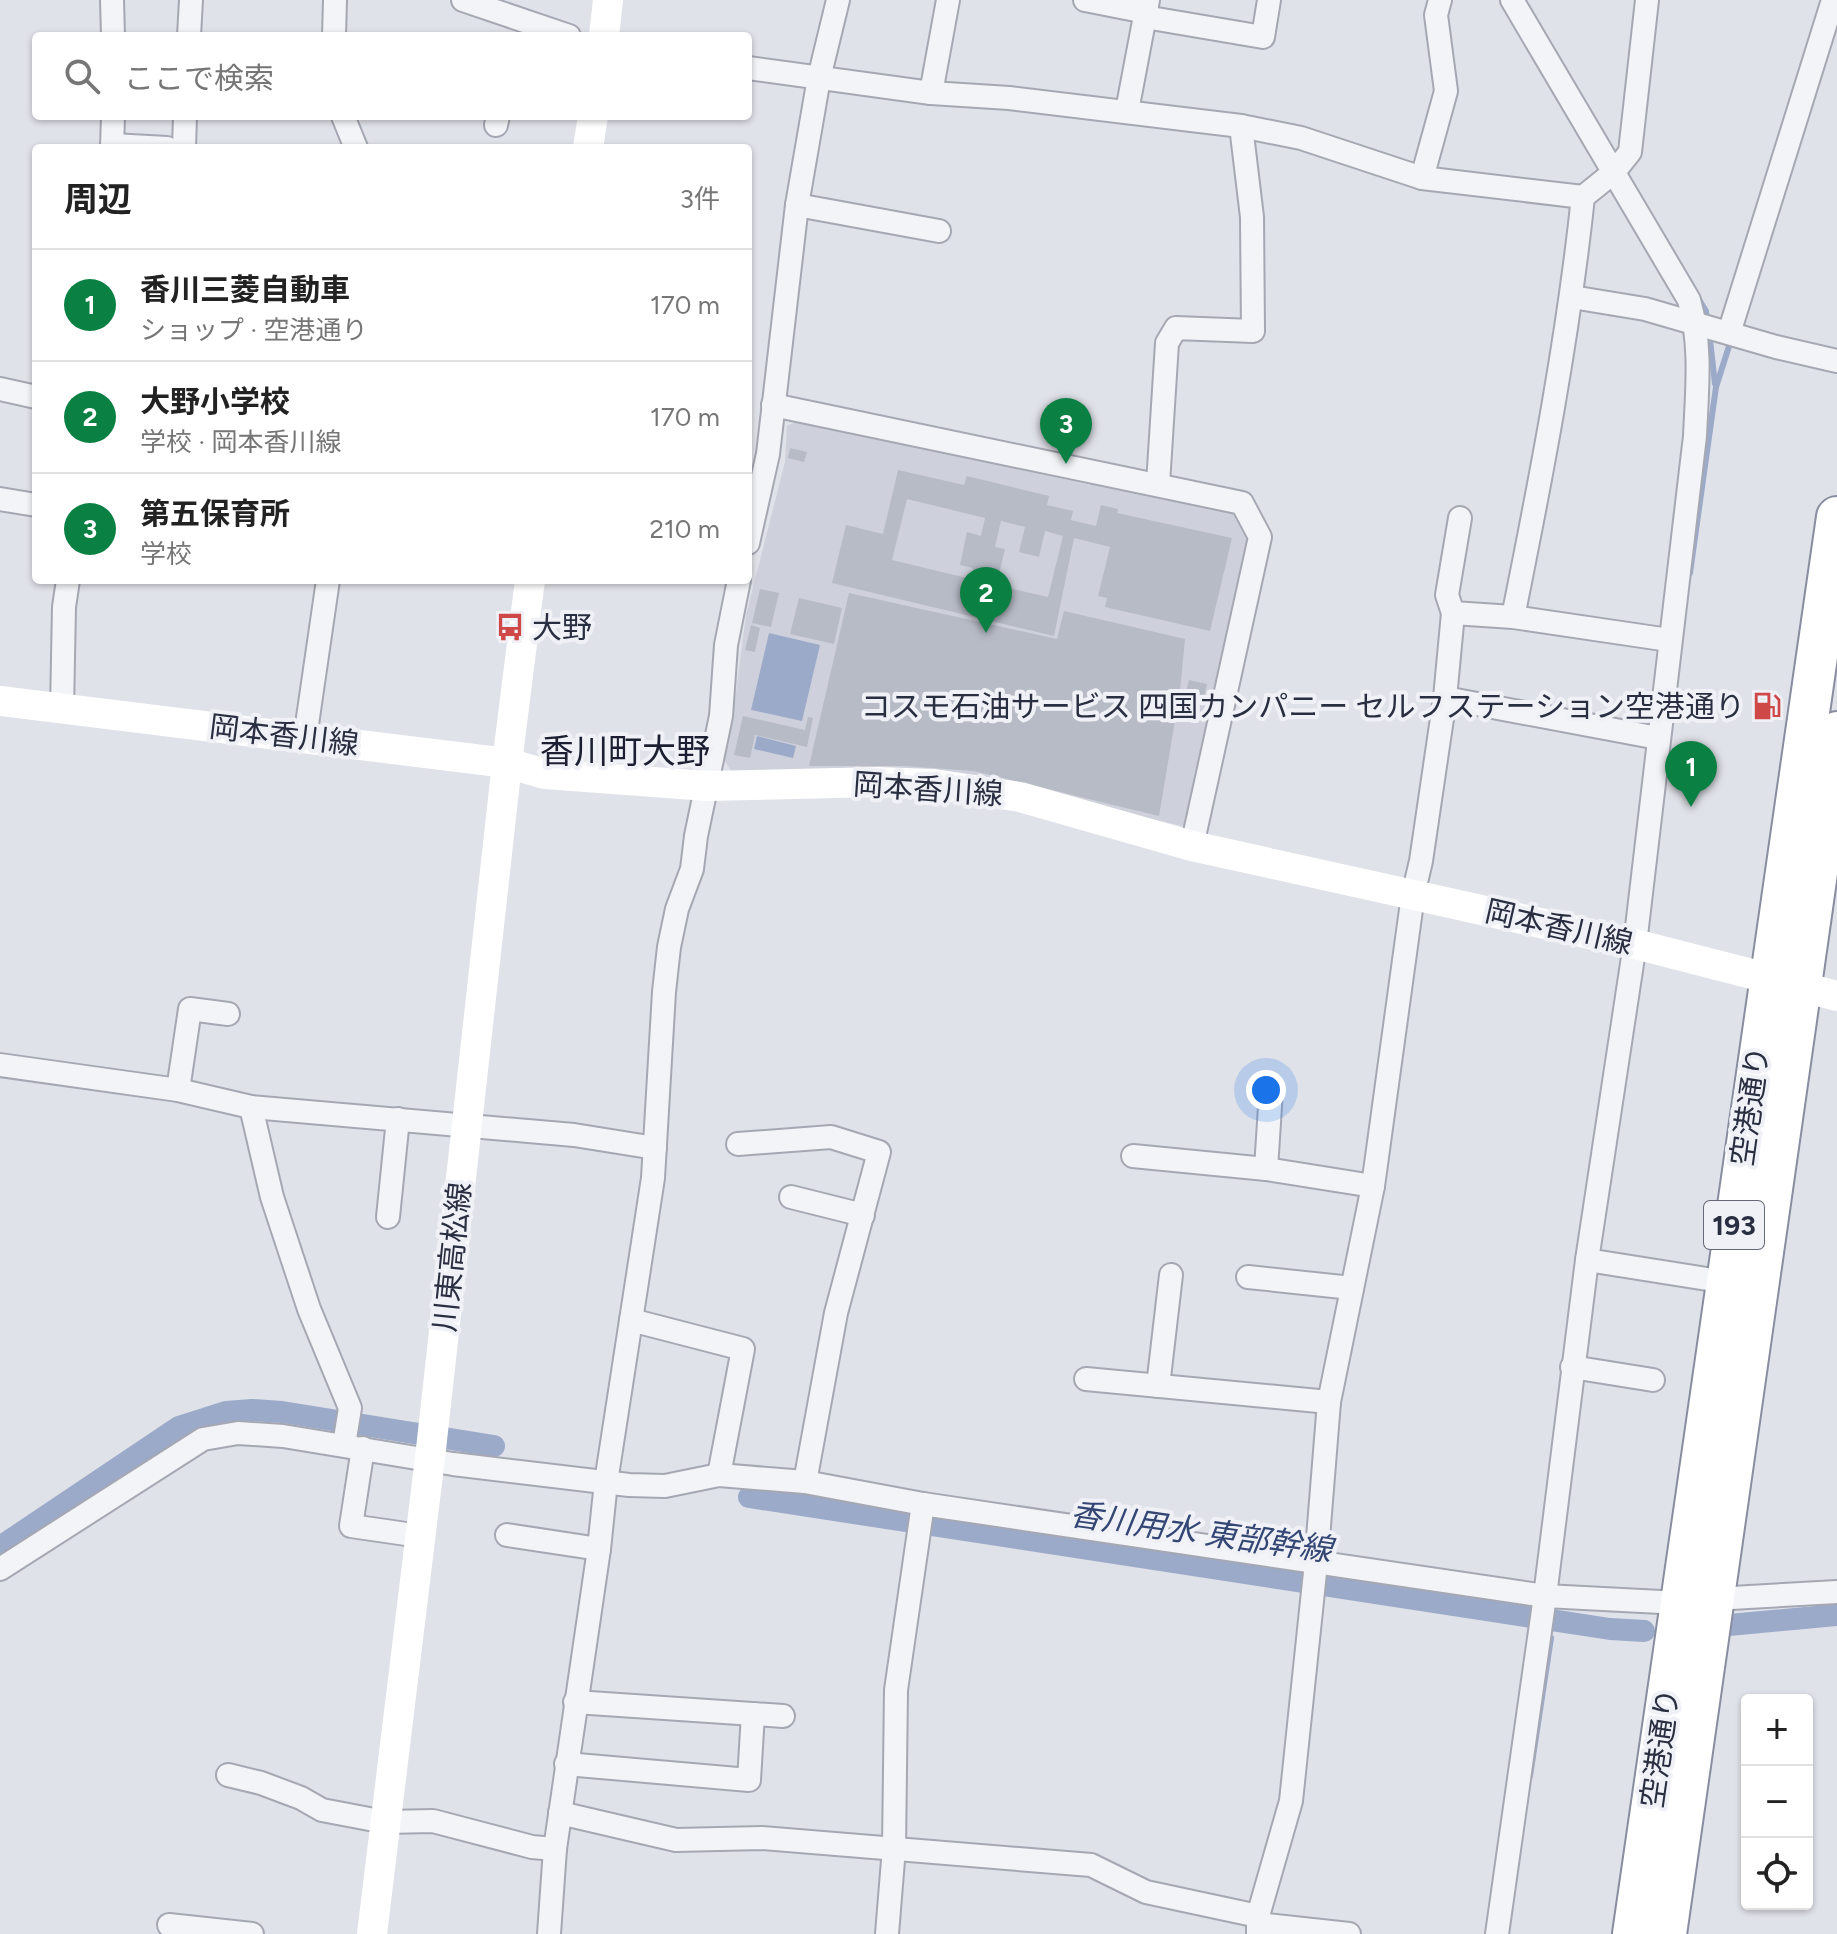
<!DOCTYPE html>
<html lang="ja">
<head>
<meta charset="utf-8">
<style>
  :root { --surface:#fff; --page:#f6f6f6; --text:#222; --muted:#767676; --line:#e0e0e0; --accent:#0b8043 }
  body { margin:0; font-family:Figtree,"Noto Sans JP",sans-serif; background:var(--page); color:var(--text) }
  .controls { position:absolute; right:24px; bottom:24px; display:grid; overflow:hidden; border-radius:8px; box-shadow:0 2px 6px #0004 }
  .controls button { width:72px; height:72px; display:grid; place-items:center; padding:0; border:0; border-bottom:2px solid var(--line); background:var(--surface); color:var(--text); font:40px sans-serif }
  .you { position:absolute; left:1266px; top:1090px; width:28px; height:28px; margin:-20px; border:6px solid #fff; border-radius:50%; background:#1a73e8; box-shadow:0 0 0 12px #1a73e833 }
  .badge { display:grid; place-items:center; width:52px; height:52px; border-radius:50%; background:var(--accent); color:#fff; font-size:26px; font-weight:700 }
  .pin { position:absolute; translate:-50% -66px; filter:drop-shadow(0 2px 4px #0008) }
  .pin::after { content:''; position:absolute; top:42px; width:28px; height:24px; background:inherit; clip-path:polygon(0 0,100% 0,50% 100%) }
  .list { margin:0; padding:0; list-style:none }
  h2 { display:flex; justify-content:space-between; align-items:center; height:104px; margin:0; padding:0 32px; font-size:34px }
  h2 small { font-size:26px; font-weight:400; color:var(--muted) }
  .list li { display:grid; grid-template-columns:52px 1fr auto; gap:24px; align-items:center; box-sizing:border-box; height:112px; padding:0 32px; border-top:2px solid var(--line) }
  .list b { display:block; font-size:30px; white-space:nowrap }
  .list p { margin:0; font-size:26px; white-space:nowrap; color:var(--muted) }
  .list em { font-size:26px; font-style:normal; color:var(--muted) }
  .icon { flex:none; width:44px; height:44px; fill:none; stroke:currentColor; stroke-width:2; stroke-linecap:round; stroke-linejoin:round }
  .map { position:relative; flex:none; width:1837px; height:1934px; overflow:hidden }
  .search { position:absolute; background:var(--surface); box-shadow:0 2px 6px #0004; left:32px; top:32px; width:720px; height:88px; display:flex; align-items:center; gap:20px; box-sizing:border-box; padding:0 28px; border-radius:8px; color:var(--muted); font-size:30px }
  .panel { position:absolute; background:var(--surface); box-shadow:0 2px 6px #0004; left:32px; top:144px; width:720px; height:440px; border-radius:8px }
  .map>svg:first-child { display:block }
</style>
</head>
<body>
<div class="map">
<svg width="1837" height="1934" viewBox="0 0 1837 1934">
  <rect width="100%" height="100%" fill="#e0e2e9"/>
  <polygon fill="#ced1db" points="799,420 1090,485 1093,477 1237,508 1253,540 1223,652 1189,822 1182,826 973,777 732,772 724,760 734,707 746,615 785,462 787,426"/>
  <g fill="#9caac9">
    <polygon points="769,633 820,645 802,721 751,710"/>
    <polygon points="757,736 796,746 793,758 754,749"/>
  </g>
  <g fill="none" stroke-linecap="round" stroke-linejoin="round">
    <g stroke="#9caac9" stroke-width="6">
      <polyline points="1698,298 1706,311 1707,320"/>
      <polyline points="1709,331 1715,384"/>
      <polyline points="1690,573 1716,387 1731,340"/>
      <polyline points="1530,1776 1551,1638"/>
    </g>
    <g stroke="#9caac9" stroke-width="22">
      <polyline points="749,1497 1610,1629 1644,1631"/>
      <polyline points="0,1547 179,1427 226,1412 252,1410 282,1412 494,1446"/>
      <polyline points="1729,1625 1837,1615"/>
    </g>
  </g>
  <g fill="#b7bbc6" fill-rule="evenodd">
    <polygon points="790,448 807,452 804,462 788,458"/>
    <path d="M 898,470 L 964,485 L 967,476 L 1049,496 L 1047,505 L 1073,511 L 1071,520 L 1096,526 L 1101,505 L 1118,509 L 1117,513 L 1232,538 L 1210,631 L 1105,607 L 1107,598 L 1098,596 L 1110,547 L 1074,538 L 1054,636 L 832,583 L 846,525 L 883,534 ZM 907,499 L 985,518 L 981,536 L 967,532 L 960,565 L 973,568 L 971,579 L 892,560 ZM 1001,521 L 1025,527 L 1019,552 L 1039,557 L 1045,531 L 1063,536 L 1048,597 L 986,583 L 988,575 L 998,578 L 1005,549 L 995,547 Z"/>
    <polygon points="760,589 779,593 771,627 752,623"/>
    <polygon points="849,593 1057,639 1064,611 1185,639 1180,691 1159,816 974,771 904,766 809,766"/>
    <polygon points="799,598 842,608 834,644 790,634"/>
    <polygon points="751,625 760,628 755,652 745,650"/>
    <polygon points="1189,680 1207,684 1203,700 1185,696"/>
    <polygon points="743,716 805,730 808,717 813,718 807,747 755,735 750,758 734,755"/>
  </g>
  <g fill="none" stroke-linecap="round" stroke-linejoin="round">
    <defs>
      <g id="street">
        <polyline points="112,0 113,36"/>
        <polyline points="463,0 569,36"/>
        <polyline points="1085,0 1146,12"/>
        <polyline points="1145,17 1263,37 1269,0"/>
        <polyline points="189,36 191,0"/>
        <polyline points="334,36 335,0"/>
        <polyline points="748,68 931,93 1009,98 1241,126 1301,138 1422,178 1583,197"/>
        <polyline points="931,93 948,0"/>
        <polyline points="1127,111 1148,0"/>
        <polyline points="343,116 356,148"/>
        <polyline points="496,125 498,116"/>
        <polyline points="112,145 167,148"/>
        <polyline points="112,148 113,116"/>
        <polyline points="184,148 185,116"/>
        <polyline points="1422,178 1446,91 1436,15 1440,0"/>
        <polyline points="797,205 939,231"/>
        <polyline points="1572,297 1645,309 1776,347 1837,361"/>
        <polyline points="1729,333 1833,0"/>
        <polyline points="0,389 36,397"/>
        <polyline points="773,405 1242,503 1260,537 1192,846"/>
        <polyline points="1158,484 1167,343 1176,328 1253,331 1252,217 1241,126"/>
        <polyline points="0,499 36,505"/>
        <polyline points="1460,518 1447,595 1453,613 1513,617 1669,640"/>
        <polyline points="748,543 768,454 797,205 819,78 838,0"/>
        <path d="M 1513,617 C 1541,478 1568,339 1583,197 L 1614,172 L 1630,152 L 1647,0"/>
        <polyline points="1445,698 1658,738"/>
        <polyline points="62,709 64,607 68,580"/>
        <polyline points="305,738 328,580"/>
        <polyline points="0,1065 178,1090 251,1107 574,1135 655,1148"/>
        <polyline points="178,1090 190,1009 228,1014"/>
        <polyline points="251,1107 272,1197 309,1309 350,1408 344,1445"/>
        <polyline points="738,1144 831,1137 879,1152 836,1313 805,1482"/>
        <polyline points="1133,1156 1266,1169 1373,1186"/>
        <polyline points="1266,1169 1271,1091"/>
        <polyline points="791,1197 863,1215"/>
        <polyline points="388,1217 398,1119"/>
        <polyline points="1587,1260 1726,1282"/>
        <polyline points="1248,1277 1352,1288"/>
        <polyline points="631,1320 743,1349 719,1475"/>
        <polyline points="1572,1367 1653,1380"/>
        <polyline points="1086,1379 1329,1402"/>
        <polyline points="1158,1386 1171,1275"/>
        <polyline points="363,1448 351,1526 420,1536"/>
        <polyline points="507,1535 599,1549"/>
        <polyline points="0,1569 203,1439 238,1433 283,1436 453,1464 629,1485 665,1486 719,1475 805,1482 923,1504 1545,1596 1661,1602 1837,1592"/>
        <polyline points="575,1702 783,1716"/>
        <polyline points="566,1764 749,1780 753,1714"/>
        <polyline points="228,1775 261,1783 301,1798 322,1810 385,1822 433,1821 532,1847 555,1849"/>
        <polyline points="560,1813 676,1840 762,1838 1091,1865 1146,1892 1258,1916"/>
        <polyline points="1258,1924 1349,1934"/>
        <polyline points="169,1925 252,1934"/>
        <polyline points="549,1934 555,1849 599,1549 606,1482 653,1178 664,992 669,947 677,909 692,869 696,836 721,716 726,645 739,580"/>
        <polyline points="887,1934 894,1848 896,1690 923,1504"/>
        <polyline points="1258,1934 1258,1916 1291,1801 1316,1563 1329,1402 1373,1186 1413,895 1421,861 1445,698 1453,613"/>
        <path d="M 1497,1934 L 1545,1596 L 1587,1260 L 1635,944 L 1695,436 C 1697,390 1702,345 1689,300 L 1512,0"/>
      </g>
      <g id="highway">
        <path d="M 1633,1934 C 1703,1462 1765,989 1837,517"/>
        <polyline points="1666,1934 1837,732"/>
      </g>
    </defs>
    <use href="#street" stroke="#a5a8b3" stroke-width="26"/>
    <use href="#highway" stroke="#888d9f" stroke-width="44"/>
    <use href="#street" stroke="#f3f4f7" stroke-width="22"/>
    <g stroke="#fff" stroke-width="30">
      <polyline points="604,36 608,0"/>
      <polyline points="588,148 593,116"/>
      <polyline points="0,701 507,763 545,774 708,786 878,782 934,784 1020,797 1192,846 1635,944 1837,996"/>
      <polyline points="372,1934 430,1458 507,763 530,580"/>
    </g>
    <use href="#highway" stroke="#fff" stroke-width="40"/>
  </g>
  <defs>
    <symbol id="bus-bare" viewBox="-9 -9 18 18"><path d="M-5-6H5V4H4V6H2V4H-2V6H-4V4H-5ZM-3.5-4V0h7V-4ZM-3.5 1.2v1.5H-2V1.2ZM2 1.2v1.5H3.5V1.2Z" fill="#cd4847" stroke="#f0f1f6" stroke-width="2.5" paint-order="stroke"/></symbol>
    <symbol id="fuel-bare" viewBox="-9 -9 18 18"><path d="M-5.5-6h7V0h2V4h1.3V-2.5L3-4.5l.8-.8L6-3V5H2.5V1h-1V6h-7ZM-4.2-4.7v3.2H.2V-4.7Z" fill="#cd4847" stroke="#f0f1f6" stroke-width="2.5" paint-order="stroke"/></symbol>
  </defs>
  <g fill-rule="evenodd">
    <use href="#bus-bare" x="490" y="607" width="40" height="40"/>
    <use href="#fuel-bare" x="1747" y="686" width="40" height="40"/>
  </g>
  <g text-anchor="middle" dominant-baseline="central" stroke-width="8" stroke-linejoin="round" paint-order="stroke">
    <rect fill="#f0f1f6" stroke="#656877" stroke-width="2" x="1704" y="1201" width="60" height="48" rx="6"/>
    <g font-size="28" font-weight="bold" fill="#292e40">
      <text x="1734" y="1225">193</text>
    </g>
    <g font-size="30" fill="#292e40" stroke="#f0f1f6" text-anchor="start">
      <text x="532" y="627">大野</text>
      <text x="1745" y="706" text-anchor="end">コスモ石油サービス 四国カンパニー セルフステーション空港通り</text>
    </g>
    <g font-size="30" fill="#292e40" stroke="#f0f1f6">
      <text transform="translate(284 735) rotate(7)">岡本香川線</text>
      <text transform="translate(928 789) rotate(4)">岡本香川線</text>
      <text transform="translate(1559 927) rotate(13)">岡本香川線</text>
      <text transform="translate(1750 1106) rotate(-82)">空港通り</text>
      <text transform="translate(452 1257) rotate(-84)">川東高松線</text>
      <text transform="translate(1660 1748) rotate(-82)">空港通り</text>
    </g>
    <g font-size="32" font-style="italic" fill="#334674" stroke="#f0f1f6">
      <text transform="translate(1201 1532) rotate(8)">香川用水 東部幹線</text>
    </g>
    <g font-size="34" fill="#1b1f31" stroke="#f0f1f6">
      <text x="625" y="751">香川町大野</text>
    </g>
  </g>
</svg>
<div class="controls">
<button>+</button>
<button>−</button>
<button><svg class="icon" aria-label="locate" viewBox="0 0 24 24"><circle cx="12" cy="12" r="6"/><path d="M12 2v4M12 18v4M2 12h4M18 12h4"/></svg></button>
</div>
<div class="you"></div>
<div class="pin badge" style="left:1691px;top:807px">1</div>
<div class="pin badge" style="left:986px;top:633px">2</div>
<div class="pin badge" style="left:1066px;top:464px">3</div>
<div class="search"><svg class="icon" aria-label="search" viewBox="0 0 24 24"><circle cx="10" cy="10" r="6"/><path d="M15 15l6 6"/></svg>ここで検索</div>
<section class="panel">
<h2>周辺<small>3件</small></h2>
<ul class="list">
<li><span class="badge">1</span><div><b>香川三菱自動車</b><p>ショップ · 空港通り</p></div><em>170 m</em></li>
<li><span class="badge">2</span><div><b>大野小学校</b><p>学校 · 岡本香川線</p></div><em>170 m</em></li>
<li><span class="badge">3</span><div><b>第五保育所</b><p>学校</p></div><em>210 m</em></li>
</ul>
</section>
</div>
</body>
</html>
